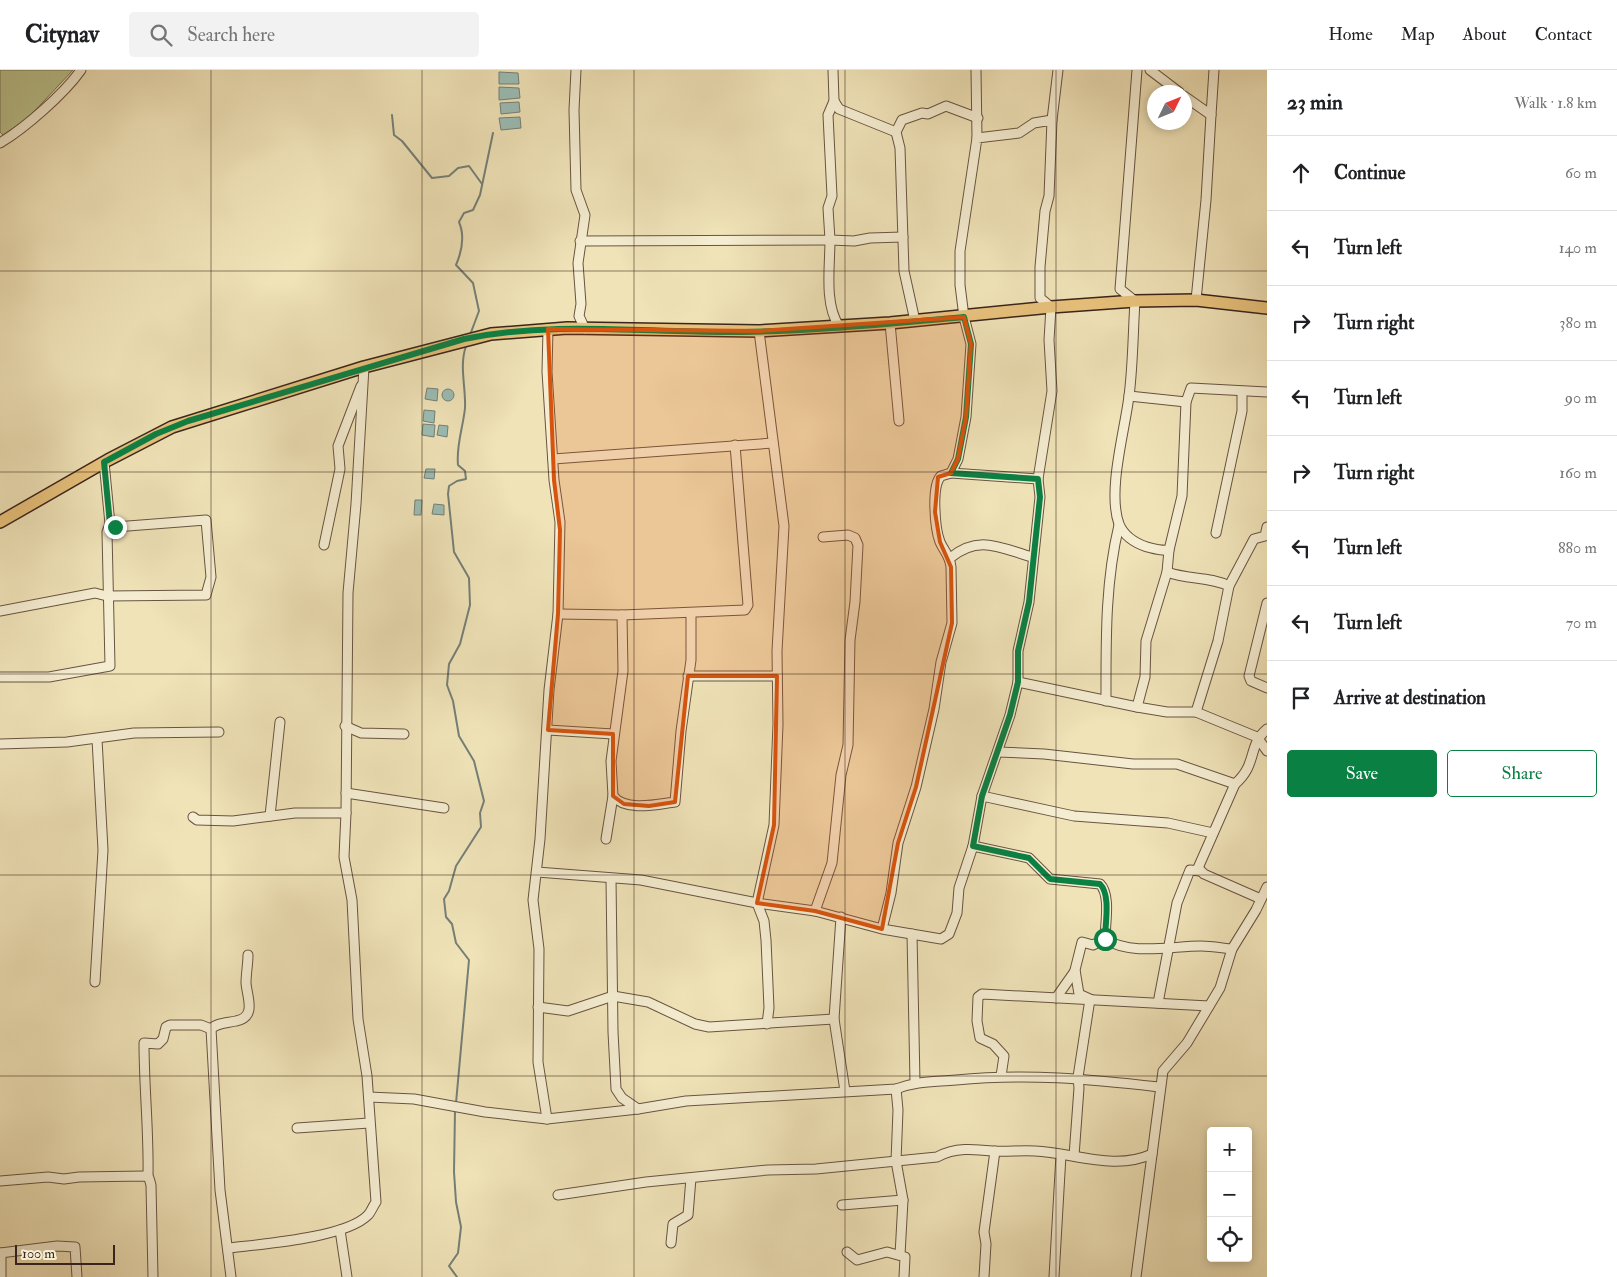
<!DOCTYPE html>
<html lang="en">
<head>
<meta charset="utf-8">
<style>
  :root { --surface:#fff; --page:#f2f2f2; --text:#202124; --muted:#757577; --line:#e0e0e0; --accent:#0b8043 }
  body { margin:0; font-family:"IM FELL Double Pica",serif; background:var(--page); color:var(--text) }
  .controls { position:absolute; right:15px; bottom:15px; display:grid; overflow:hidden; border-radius:5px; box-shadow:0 2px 8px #0003 }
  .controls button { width:45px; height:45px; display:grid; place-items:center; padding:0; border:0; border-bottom:1px solid var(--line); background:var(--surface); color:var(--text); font:25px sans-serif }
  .compass { position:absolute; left:1147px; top:15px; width:45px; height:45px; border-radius:50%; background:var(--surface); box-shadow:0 2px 8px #0003; rotate:47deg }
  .scale { position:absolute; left:15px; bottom:12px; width:100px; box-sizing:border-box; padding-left:5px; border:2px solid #3a241b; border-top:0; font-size:14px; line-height:18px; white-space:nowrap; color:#3a241b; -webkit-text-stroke:4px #f5edd1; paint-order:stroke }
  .stop { position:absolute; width:15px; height:15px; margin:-11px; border:4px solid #0b8043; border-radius:50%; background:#fff }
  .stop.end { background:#0b8043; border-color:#fff; box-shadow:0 1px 5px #0008 }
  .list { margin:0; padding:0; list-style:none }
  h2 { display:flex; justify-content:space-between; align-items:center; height:65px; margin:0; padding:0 20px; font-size:21px }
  h2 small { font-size:16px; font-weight:400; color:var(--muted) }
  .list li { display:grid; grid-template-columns:32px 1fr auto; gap:15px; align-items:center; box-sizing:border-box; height:75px; padding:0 20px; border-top:1px solid var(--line) }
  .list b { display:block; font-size:19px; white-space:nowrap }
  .list em { font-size:16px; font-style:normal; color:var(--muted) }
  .actions { display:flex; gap:10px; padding:15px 20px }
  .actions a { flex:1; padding:11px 0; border:1px solid var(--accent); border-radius:5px; text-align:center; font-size:18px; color:var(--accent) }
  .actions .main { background:var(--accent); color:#fff }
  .icon { flex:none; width:28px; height:28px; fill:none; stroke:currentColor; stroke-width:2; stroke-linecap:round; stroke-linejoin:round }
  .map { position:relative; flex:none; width:1267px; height:1207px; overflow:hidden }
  header { display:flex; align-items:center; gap:30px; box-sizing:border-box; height:70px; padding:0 25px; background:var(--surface); border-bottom:1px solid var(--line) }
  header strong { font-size:24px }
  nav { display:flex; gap:28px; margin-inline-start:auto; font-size:18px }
  .search { width:350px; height:45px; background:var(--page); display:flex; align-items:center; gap:12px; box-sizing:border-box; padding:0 18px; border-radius:5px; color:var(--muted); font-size:19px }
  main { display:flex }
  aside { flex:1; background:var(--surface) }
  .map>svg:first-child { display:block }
</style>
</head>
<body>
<header>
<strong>Citynav</strong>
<div class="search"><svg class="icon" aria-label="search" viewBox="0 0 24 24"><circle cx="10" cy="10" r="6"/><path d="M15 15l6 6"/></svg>Search here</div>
<nav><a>Home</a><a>Map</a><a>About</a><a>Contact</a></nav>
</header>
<main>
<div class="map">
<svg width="1267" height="1207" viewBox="0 0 1267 1207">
  <rect width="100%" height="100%" fill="#f0e3b8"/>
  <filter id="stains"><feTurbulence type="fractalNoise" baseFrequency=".004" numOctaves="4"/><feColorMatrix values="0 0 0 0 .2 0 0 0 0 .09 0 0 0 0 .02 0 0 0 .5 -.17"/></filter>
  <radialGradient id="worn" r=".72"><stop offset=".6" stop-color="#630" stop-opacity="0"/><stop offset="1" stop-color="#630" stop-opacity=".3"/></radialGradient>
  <polygon fill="#bbc38d" stroke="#7a7454" points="0,0 73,0 28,48 3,65 0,62"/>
  <g fill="#9bbdb5" stroke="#748077">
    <polygon points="499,2 518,3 519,14 499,14"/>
    <polygon points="499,17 519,18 520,28 499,30"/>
    <polygon points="519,32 520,42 501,44 500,33"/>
    <polygon points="520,47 521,58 501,60 499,48"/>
    <polygon points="427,318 438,319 437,331 425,329"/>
    <circle cx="448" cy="325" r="6"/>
    <polygon points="424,340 435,341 434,353 423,351"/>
    <polygon points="423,354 435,355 434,367 422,365"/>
    <polygon points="439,355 448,356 447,367 437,365"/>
    <polygon points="426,399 435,399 434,409 424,408"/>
    <polygon points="415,430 422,430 421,445 414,445"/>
    <polygon points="434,434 444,435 444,445 432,444"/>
  </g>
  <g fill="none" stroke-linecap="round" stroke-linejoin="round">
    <g stroke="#748077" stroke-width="2">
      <polyline points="392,45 394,65 402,71 432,108 449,106 458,98 469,96 482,114"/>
      <path d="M 470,265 L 479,241 L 473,213 L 456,195 C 462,181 465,166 459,152 L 464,143 L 473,140 L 480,125 L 493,63"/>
      <path d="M 456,1033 L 469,890 L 456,873 L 452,854 L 446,847 L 444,829 L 449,821 L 456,796 L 481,757 L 480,743 L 484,731 L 474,691 L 459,666 L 453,631 L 447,615 L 449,594 L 460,574 L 470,535 L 469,508 L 454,482 L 448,424 L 449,416 L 457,411 L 466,409 L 465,401 L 458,395 C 456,375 463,358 465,338 C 466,317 459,296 466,276"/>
      <polyline points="455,1040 454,1102 456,1132 461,1157 458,1183 449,1196 457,1207"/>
    </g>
    <defs>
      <g id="minor">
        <polyline points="576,0 574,40 576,120 585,145 578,193 581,234 579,246 585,259"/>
        <polyline points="976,0 977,68"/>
        <path d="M 1137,0 L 1120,219 L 1135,231 C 1133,262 1133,295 1129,326 C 1125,360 1107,421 1119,454 C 1124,466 1135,473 1147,477 C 1155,479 1161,481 1169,480"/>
        <polyline points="1150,0 1179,22"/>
        <polyline points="1184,26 1211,45 1206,130 1196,230"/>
        <polyline points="834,31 839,39 896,62"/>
        <polyline points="1211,45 1214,0"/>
        <polyline points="1052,50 1058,0"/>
        <path d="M 0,73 C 25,58 64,24 81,0"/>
        <polyline points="580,171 830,170 828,138 832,126 828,45 834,31 833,0"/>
        <polyline points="915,251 904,201 900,78 896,62 902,50 922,43 928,44 946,36 978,48"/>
        <polyline points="890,253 899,351"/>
        <path d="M 839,256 C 824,234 830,196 830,170 L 854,171 L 870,168 L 903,167"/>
        <polyline points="759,261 784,456 777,581 778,654 774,755 757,833 764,851 766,870 769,938 767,954"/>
        <polyline points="1129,326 1186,332 1191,318 1267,322"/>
        <polyline points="553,389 773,373"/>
        <polyline points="951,403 1038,409"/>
        <polyline points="1216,463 1242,341 1242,322"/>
        <polyline points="324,475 340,399 338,376 361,316"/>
        <path d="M 950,488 C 979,464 1000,478 1032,487"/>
        <path d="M 1167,502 C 1188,510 1209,506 1229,516"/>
        <polyline points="1267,533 1249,606 1251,611 1267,618"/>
        <polyline points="0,541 95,523 107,526 206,525 211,507 206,450 115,457 110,454 104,392"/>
        <polyline points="558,544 622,545 745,540 748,535 735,375"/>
        <path d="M 622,545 L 623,601 L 611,691 L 613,726 C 626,742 658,734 675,732 L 681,661 L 691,590 L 691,543"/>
        <polyline points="688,606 777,606"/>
        <polyline points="0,607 49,607 110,596 107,462 110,454"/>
        <polyline points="1018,612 1137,637 1167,642 1196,642 1257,667 1267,681"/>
        <path d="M 1106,631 C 1106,571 1105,513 1119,455"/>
        <polyline points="1137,637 1145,607 1146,571 1167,502 1169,480 1182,426 1186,332"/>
        <polyline points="1196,642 1218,571 1229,516 1254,469 1265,466 1267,457"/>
        <polyline points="345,656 361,663 404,664"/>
        <polyline points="548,660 613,664"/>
        <polyline points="0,674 67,672 134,663 219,662"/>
        <polyline points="998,682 1044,684 1133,694 1177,694 1235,714"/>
        <polyline points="346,723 444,738"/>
        <polyline points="982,726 1074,746 1168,753 1213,763"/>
        <polyline points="270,746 280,652"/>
        <polyline points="193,747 197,750 233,751 295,743 346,743 348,523 356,434 364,297"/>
        <polyline points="606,769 613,726"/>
        <path d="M 973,776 L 1029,788 L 1050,809 L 1100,814 C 1111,825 1105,854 1105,869 C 1131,886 1172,876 1201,876 C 1211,876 1222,878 1232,879"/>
        <path d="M 537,802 L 641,810 L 757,833 L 815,841 L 882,859 L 941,869 L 949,864 L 957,843 L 959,818 L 973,776 L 982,726 L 1010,645 L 1018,612 L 1018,581 L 1029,532 L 1040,427 L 1038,409 L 1052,321 L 1049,270 L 1051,237 L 1040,228 L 1040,197 L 1045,141 L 1049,126 L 1052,50 L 1034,53 L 1019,63 L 977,68 L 960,181 L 960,215 L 964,247 L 971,274 L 966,347 L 958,389 L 951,403 L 941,406 C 931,416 935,459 940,472 C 944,481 950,486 951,497 L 952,553 L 941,592 L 934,639 L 916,717 L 898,773 L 891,823 L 882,859"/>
        <polyline points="611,809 613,962 616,1019 622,1028 638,1039"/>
        <path d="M 1261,829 L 1204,804 L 1198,798 L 1235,714 C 1258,694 1247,676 1267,659"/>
        <polyline points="815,841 832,793 841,705 848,675 850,570 855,532 858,475 855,468 848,465 823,467"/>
        <polyline points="841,847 834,949 845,1021"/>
        <polyline points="912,864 915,1012"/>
        <polyline points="95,912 103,780 97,669"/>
        <polyline points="1056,928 1075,901"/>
        <polyline points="1158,933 1177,833 1190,800 1200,801"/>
        <polyline points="538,937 568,941 613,926 648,932 695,954 709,957 834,949"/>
        <polyline points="211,959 220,1120 231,1207"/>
        <path d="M 211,959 C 216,953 227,953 236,951 C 257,947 247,927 246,913 C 246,904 248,894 248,885"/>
        <polyline points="1001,1006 1004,986 993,974 980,968 977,951 978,927 982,924 1209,936"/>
        <polyline points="896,1019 898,1040 896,1091 903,1130 900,1185"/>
        <path d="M 369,1027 L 414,1029 L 485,1042 L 547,1049 L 638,1039 L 686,1031 L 896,1019 C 916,1011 934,1012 956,1010 C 1027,1003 1089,1009 1159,1017"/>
        <polyline points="547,1049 538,992 539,879 533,830 540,769 549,620 558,544 560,452 554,410 547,302 548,259"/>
        <polyline points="297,1058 369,1053"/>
        <polyline points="1074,1086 1079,1018 1078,1007 1090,929 1079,924 1075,900 1082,872 1093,875 1105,869"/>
        <path d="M 148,1107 C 149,1062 144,1018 144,973 L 158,974 L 163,969 L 166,957 L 170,955 L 201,955 L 211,959"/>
        <polyline points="0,1111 48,1107 64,1109 79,1107 145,1106 149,1108 151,1115 153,1207"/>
        <path d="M 558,1125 L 646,1112 L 768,1100 L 816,1099 L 937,1087 C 955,1077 974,1079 993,1081 C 1007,1082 1021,1080 1035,1081 C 1074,1083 1115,1101 1152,1084"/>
        <polyline points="842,1135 903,1130"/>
        <polyline points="340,1160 347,1207"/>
        <polyline points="671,1173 673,1154 688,1145 691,1108"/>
        <path d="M 229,1178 C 261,1174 346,1168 368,1145 C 371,1142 373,1136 376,1132 L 367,1006 L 358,949 L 352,830 L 344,787 L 346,743"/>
        <polyline points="847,1182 857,1190 887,1182 905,1187 904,1207"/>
        <polyline points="0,1183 57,1176 75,1177 77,1207"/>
        <polyline points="1,1183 1,1207"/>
        <polyline points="984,1207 986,1174 984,1162 995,1081"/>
        <polyline points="1054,1207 1061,1085"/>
        <polyline points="1136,1207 1163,1001 1187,973 1220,918 1232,879 1256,840 1267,817"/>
      </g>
      <polyline id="major" points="0,452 108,390 172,357 364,297 491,264 567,258 759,261 890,253 1051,237 1135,231 1196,230 1267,238"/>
    </defs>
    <use href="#minor" stroke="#685442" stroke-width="11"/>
    <use href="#major" stroke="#3a241b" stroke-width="14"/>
    <use href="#minor" stroke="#f5edd1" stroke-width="9"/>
    <use href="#major" stroke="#e8c27c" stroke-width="11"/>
  </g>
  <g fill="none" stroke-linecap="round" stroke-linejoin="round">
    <path stroke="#0b8043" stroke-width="6" d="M 115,457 L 110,454 L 104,392 L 108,390 L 156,364 L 188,351 L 464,269 C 551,251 638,262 725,262 C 805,262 885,254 964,247 L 971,274 L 966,347 L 958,389 L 951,403 L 1038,409 L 1040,427 L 1029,532 L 1018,581 L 1018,612 L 1010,645 L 982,726 L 973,776 L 1029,788 L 1050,809 L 1100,814 C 1111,825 1105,854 1105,869"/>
  </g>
  <path fill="#d7540e" fill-opacity="0.2" stroke="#d7540e" stroke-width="4" stroke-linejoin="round" d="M 964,247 L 971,274 L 966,347 L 958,389 L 951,403 L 938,407 L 935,442 L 940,472 L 951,497 L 952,553 L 916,717 L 898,773 L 882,859 L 815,841 L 757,833 L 774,755 L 777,606 L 688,606 L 675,732 L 649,736 L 624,734 L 613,726 L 613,664 L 548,660 L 558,544 L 560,460 L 554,410 L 548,259 L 759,261 Z"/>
  <path fill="none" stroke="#3a241b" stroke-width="1" stroke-opacity="0.55" d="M 211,0 L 211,1207M 422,0 L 422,1207M 634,0 L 634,1207M 845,0 L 845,1207M 1056,0 L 1056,1207M 0,201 L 1267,201M 0,402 L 1267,402M 0,604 L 1267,604M 0,805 L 1267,805M 0,1006 L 1267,1006"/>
  <rect width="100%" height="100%" filter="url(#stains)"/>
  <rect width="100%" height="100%" fill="url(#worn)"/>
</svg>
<div class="controls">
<button>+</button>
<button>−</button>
<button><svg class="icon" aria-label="locate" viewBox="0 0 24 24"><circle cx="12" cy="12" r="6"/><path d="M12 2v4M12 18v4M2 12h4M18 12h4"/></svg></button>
</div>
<svg class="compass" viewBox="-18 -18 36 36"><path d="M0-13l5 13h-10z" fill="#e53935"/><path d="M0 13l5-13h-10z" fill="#757577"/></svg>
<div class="scale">100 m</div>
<div class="stop" style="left:1105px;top:869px"></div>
<div class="stop end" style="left:115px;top:457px"></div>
</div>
<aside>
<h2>23 min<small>Walk · 1.8 km</small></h2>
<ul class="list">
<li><svg class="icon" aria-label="ahead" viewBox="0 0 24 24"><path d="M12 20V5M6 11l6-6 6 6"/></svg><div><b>Continue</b></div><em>60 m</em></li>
<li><svg class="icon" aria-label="left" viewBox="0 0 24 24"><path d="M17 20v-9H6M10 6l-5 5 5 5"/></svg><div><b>Turn left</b></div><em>140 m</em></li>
<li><svg class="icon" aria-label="right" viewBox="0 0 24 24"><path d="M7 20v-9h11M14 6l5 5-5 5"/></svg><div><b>Turn right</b></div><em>380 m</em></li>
<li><svg class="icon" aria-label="left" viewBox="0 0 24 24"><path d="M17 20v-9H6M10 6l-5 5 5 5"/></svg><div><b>Turn left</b></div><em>90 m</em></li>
<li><svg class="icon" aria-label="right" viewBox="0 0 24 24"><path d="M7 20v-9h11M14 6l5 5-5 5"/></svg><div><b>Turn right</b></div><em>160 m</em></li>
<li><svg class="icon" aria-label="left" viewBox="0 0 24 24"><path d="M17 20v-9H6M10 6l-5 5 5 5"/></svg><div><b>Turn left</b></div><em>880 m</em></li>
<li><svg class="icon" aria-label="left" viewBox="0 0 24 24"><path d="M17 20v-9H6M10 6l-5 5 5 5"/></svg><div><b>Turn left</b></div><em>70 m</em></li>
<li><svg class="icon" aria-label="arrive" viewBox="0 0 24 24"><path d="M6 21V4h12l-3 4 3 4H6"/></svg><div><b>Arrive at destination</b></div></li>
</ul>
<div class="actions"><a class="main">Save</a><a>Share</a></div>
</aside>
</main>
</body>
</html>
